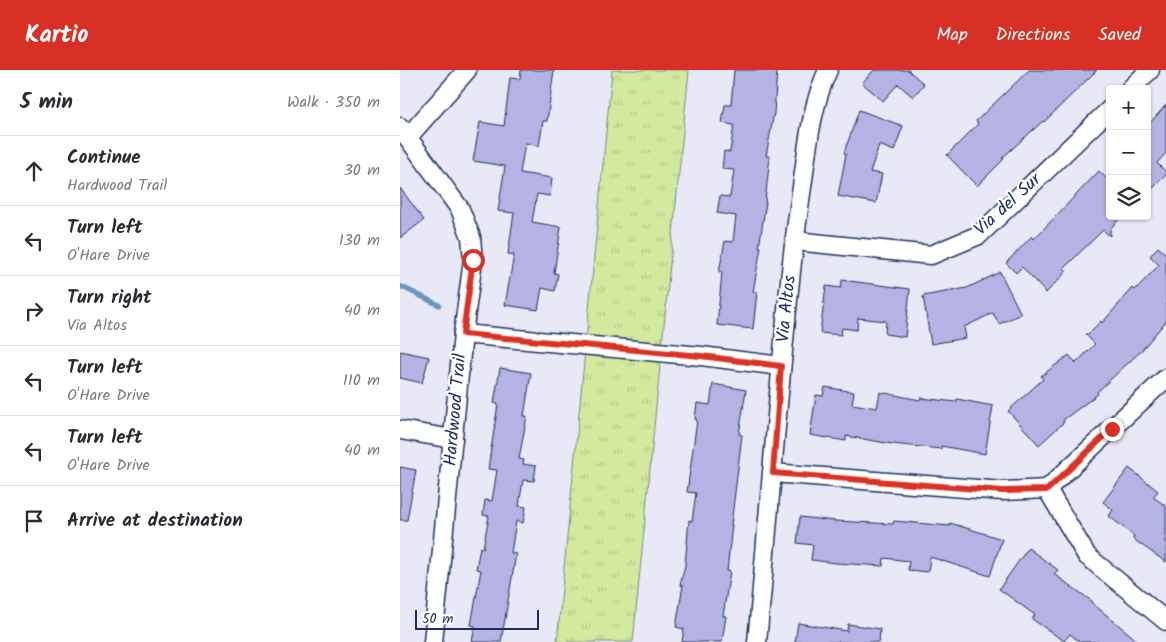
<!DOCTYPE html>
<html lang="en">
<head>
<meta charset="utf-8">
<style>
  :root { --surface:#fff; --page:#f7f7f7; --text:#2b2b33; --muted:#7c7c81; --line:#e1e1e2; --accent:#d93025 }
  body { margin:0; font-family:Kalam,sans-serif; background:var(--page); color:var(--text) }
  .controls { position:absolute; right:15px; top:15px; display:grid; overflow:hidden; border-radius:5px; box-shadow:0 1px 4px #0004 }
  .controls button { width:45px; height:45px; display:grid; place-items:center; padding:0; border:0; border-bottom:1px solid var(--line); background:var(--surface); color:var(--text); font:25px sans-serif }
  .scale { position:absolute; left:15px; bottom:12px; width:124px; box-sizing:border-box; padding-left:5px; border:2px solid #1b2f5e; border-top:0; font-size:14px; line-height:18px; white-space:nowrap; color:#1b2f5e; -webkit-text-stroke:4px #fff; paint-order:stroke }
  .stop { position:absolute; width:15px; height:15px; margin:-11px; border:4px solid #d93025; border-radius:50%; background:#fff }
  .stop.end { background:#d93025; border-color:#fff; box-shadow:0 1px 5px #0008 }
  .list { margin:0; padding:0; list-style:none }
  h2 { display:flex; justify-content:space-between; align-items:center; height:65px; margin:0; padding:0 20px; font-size:21px }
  h2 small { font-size:16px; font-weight:400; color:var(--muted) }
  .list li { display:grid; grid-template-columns:32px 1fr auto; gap:15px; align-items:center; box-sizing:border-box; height:70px; padding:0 20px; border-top:1px solid var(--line) }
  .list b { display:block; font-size:19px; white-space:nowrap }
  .list p { margin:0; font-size:16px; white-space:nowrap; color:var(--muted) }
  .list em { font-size:16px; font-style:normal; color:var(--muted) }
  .icon { flex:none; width:28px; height:28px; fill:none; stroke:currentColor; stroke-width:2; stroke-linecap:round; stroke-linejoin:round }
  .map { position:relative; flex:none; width:766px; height:572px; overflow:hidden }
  header { display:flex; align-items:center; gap:30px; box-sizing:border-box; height:70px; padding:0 25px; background:var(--accent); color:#fff }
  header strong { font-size:24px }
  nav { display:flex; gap:28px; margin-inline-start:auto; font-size:18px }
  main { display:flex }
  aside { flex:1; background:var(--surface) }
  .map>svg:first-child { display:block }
</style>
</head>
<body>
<header>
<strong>Kartio</strong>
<nav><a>Map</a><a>Directions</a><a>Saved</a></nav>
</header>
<main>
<aside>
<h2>5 min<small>Walk · 350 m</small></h2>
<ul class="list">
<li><svg class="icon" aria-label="ahead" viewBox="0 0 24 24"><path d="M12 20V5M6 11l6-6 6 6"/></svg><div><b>Continue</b><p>Hardwood Trail</p></div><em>30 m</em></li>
<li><svg class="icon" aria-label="left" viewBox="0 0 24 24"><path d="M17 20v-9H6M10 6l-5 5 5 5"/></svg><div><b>Turn left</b><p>O'Hare Drive</p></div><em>130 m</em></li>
<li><svg class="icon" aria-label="right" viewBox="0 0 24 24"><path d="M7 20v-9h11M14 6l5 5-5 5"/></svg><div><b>Turn right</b><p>Via Altos</p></div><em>40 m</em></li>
<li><svg class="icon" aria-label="left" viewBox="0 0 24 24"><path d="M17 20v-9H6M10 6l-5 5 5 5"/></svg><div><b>Turn left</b><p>O'Hare Drive</p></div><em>110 m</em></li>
<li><svg class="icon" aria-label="left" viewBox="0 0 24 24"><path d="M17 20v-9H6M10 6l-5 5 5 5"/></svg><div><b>Turn left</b><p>O'Hare Drive</p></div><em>40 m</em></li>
<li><svg class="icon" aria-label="arrive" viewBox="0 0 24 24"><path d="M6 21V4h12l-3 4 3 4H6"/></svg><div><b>Arrive at destination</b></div></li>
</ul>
</aside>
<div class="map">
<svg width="766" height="572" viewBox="0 0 766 572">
  <defs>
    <pattern id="grass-tufts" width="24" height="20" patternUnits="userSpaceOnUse" patternTransform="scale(1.25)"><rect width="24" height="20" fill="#d3e99d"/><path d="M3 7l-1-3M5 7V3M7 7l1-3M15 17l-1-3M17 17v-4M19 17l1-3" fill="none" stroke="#b5c88a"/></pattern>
  </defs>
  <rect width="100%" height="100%" fill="#e8e8f7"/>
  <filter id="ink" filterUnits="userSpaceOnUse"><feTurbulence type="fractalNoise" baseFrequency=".02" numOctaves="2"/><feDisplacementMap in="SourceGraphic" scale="10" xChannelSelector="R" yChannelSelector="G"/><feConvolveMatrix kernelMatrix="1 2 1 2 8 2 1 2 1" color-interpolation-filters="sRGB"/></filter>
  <g filter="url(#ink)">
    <polygon fill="url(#grass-tufts)" stroke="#778c7e" points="212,0 289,0 233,572 157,572"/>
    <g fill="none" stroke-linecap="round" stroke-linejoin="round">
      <polyline stroke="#6796bc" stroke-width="5" points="0,216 39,235"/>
    </g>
    <g fill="#b4b3e4" stroke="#1b2f5e">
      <polygon points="121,0 154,0 147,51 143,51 139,76 125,73 120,103 152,108 150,126 137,124 132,152 161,157 154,203 158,204 155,221 142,218 138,240 105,235 114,185 108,184 114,143 98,141 105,96 73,91 80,52 104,56 110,8 120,9"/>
      <polygon points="334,0 377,0 374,43 366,86 370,86 365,132 366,132 359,177 361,177 353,222 357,222 353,259 317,255 322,202 319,202 325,171 333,172 336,146 317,143 320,126 330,127 334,100 322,99 324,81 330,82 334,55 322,53 325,35 331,35"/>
      <polygon points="474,0 510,0 509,1 524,14 513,27 498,14 483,31 462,13"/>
      <polygon points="629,0 697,0 644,52 643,51 602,88 604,89 577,116 547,85 578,54 576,51"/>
      <polygon points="766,35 766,83 757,93 766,102 766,105 747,124 747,56"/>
      <polygon points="459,40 503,56 494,81 479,75 470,102 482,104 476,133 438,126 446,84 444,83"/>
      <polygon points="699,101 710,112 710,146 722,146 710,159 710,166 703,160 664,198 667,201 646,223 622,197 616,203 606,193 632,166 634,169"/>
      <polygon points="0,118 24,150 0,168"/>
      <polygon points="758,177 766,184 766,251 741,281 697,322 698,324 663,350 664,352 639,375 608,341 643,309 641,306 669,285 676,293 695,274 685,264 688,264 701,251 702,253 733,218 735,220 759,195 750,186"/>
      <polygon points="600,202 621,244 599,254 593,243 564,257 566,268 531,274 523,226 567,218"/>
      <polygon points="442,210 510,219 505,267 485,264 486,251 458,248 457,260 442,258 441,265 420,263 426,216 441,218"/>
      <polygon points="0,281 29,287 22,313 0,308"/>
      <polygon points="100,298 131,303 124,346 127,346 119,389 124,390 123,394 136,396 134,411 123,410 119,436 126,437 123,453 116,451 111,483 116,484 101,572 72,572 75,556 71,555 81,500 76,499 80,477 83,478 89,446 83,445 85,430 92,431 97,400 88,399 98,334 94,333"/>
      <polygon points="313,314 346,320 339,364 342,365 331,455 332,455 327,501 330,501 323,546 326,546 322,572 282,572 284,559 276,557 283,515 280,515 285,495 289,450 292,451 296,423 287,422 297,350 295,349 297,333 310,335"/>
      <polygon points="425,317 454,322 452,334 477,338 480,322 520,330 521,328 556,332 557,329 593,336 585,384 541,376 541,379 492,374 446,366 446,371 410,365 416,325 423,326"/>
      <polygon points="0,397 16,400 7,450 0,450"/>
      <polygon points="729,398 758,421 753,427 766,436 766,492 733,469 734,466 709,446 713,440 703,432"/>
      <polygon points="400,447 435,451 493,454 494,451 550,456 550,453 602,469 590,506 530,487 528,502 508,500 509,491 484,488 483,496 436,493 411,490 413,475 397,473"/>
      <polygon points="628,478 658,500 654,504 693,532 692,533 739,572 680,572 670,564 664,571 632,549 635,545 599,519"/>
      <polygon points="398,553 447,561 448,554 480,559 479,572 395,572"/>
    </g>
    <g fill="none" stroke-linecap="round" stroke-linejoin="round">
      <defs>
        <g id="minor">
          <polyline points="730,19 750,0"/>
          <polyline points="0,57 60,139 71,167 73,190 63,264 33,572"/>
          <polyline points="8,67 67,0"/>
          <polyline points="395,171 531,185 579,165 710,39"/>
          <polyline points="63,264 301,286 381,296"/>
          <polyline points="0,360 53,369"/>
          <polyline points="373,403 603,421 647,419 766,308"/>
          <polyline points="647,419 687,486 766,551"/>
          <path d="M 357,572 C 369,445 378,319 392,192 C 395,165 399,137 403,110 C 408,72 412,35 428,0"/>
        </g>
      </defs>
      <use href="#minor" stroke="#1b2f5e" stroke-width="21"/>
      <use href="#minor" stroke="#fff" stroke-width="18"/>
    </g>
  </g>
  <g fill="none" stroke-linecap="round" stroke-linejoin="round" filter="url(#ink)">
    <polyline stroke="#d93025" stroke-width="6" points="73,190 63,264 301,286 381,296 373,403 603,421 647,420 712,359"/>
  </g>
  <g text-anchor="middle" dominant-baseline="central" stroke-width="4.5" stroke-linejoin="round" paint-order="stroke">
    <g font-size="18" fill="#1b2f5e" stroke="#fff">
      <text transform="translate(608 135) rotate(-42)">Via del Sur</text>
      <text transform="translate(387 239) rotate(-84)">Via Altos</text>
      <text transform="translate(56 340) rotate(-85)">Hardwood Trail</text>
    </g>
  </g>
</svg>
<div class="controls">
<button>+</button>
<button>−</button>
<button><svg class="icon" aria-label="layers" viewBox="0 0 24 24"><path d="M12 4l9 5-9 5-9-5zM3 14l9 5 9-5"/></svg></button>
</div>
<div class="scale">50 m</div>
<div class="stop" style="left:73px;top:190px"></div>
<div class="stop end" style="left:712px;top:359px"></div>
</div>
</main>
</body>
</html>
